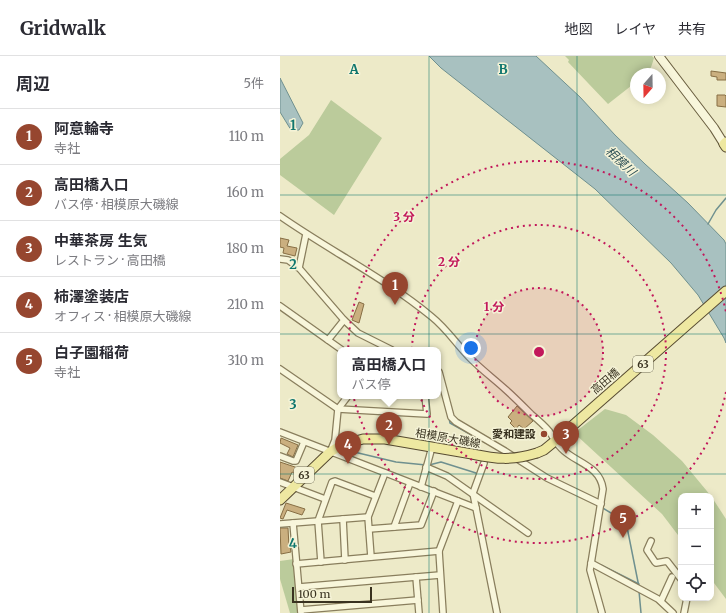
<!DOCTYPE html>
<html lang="ja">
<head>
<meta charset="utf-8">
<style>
  :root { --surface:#fff; --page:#f7f7f7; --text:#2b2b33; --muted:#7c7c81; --line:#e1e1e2; --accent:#96462f }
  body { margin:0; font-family:Merriweather,"Noto Sans JP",serif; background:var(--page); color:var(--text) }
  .controls { position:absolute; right:12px; bottom:12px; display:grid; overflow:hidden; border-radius:8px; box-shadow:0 2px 10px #0003 }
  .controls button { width:36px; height:36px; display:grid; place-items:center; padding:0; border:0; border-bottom:1px solid var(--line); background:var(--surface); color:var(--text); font:20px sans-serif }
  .compass { position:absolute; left:350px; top:12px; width:36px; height:36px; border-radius:50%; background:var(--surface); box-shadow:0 2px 10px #0003; rotate:200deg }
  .scale { position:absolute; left:12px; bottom:10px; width:80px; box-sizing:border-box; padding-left:4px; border:2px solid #393220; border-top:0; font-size:11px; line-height:14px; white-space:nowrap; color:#393220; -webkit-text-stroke:3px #f5f3d7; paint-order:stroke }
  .you { position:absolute; left:191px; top:292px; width:14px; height:14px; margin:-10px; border:3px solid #fff; border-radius:50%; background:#1a73e8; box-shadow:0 0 0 6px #1a73e833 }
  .badge { display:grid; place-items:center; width:26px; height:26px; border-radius:50%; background:var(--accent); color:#fff; font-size:13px; font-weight:700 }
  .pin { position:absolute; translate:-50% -33px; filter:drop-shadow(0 1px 2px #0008) }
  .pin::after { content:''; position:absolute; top:21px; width:14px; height:12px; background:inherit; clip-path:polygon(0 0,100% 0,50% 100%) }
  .popup { position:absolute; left:57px; top:291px; width:104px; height:52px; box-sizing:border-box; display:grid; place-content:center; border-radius:8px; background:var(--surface); filter:drop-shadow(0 1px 3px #0005); font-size:13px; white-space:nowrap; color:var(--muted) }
  .popup b { font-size:15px; color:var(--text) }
  .popup::after { content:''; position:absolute; left:50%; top:100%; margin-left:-8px; border:8px solid transparent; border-top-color:var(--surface) }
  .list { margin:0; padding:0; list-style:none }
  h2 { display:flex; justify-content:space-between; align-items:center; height:52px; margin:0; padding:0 16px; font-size:17px }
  h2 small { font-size:13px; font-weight:400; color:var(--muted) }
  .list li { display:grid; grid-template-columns:26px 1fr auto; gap:12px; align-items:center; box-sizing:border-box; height:56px; padding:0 16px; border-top:1px solid var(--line) }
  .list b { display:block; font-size:15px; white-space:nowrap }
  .list p { margin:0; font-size:13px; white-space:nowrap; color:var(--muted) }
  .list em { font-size:13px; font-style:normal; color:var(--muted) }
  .icon { flex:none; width:22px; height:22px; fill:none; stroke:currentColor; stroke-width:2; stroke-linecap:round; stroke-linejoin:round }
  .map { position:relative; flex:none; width:446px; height:557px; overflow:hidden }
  header { display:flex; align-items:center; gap:24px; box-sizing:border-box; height:56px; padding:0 20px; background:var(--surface); border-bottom:1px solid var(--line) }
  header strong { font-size:19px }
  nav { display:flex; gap:22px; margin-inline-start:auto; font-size:14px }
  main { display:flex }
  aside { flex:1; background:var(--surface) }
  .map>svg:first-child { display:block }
</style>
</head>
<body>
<header>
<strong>Gridwalk</strong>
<nav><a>地図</a><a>レイヤ</a><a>共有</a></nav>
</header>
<main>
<aside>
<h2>周辺<small>5件</small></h2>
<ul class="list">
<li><span class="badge">1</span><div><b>阿意輪寺</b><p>寺社</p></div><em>110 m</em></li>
<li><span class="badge">2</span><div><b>高田橋入口</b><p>バス停 · 相模原大磯線</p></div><em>160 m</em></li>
<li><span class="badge">3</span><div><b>中華茶房 生気</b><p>レストラン · 高田橋</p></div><em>180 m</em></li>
<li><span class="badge">4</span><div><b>柿澤塗装店</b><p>オフィス · 相模原大磯線</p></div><em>210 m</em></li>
<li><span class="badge">5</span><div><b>白子園稲荷</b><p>寺社</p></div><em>310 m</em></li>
</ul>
</aside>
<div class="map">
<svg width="446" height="557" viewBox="0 0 446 557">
  <rect width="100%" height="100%" fill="#edeac8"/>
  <g fill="#bbcb9b">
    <path d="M 285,0 L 372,0 L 374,2 C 370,15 370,18 356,18 L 356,26 L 328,48 L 288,6 L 289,4 Z"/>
    <polygon points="51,44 102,82 54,159 0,119 0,103 29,79"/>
    <polygon points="325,353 346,359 373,379 402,405 431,440 401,440 401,483 382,458 294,377"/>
    <polygon points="431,440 446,463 446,543 431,523"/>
    <polygon points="14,503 19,557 10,557 0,523 0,505"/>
  </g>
  <g fill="#a8c1c0" stroke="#6f908f">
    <polygon points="149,0 256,0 300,41 335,79 365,108 408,147 444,184 446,188 446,287 444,282 418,239 391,207 315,133 161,12"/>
    <polygon points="0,22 23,67 19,74 11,74 0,56"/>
  </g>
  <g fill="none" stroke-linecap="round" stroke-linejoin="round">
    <g stroke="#6f908f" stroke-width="1.5">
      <polyline points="428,168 436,154 446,142"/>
      <polyline points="169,362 170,367 206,387"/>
      <polyline points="70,395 116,406 146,409"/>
      <polyline points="149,409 161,406 196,417"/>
      <polyline points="321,451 346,466 359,531"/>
      <polyline points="321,509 359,528"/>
      <polyline points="359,535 361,557"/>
    </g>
  </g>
  <g fill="#caaf7f" stroke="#876e44">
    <polygon points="431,15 446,17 446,24 437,24 437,21 431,20"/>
    <polygon points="437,39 445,39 446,40 446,51 437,50"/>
    <polygon points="0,182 9,184 7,190 17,192 15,200 3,197 4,192 0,191"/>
    <polygon points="79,246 84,248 79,267 72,264"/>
    <polygon points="237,350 253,365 244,373 239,369 236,373 230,367 232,365 228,361"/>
    <polygon points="1,382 18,389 13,401 7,398 10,392 0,387"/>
    <polygon points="0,406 18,412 16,418 12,416 8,425 0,422"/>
    <polygon points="6,447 25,453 22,459 7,454 3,463 0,462"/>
    <polygon points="0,472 8,472 9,491 10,491 11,496 1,498"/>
  </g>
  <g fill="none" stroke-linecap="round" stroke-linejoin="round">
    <defs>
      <g id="street">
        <path d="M 0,160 C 50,195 105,222 152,261 C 167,273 177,289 191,303 C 202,314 214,323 225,333 C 234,341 243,350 251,358 C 257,363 264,369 269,375 C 273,381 276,387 281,392 C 295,407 320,409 323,433 L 310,514 L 322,557"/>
        <polyline points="26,178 19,212 64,264 48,284"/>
        <polyline points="0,203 8,204 19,212"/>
        <polyline points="0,250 62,294"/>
        <polyline points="64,264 78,277 112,294"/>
        <polyline points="0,313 58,353 147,358 145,340"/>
        <polyline points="158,316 159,316 171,361 176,366 225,395 267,422 321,448"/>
        <polyline points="0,376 196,452"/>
        <polyline points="50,396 55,384 58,353 68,340"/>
        <polyline points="0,400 13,405 16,405 24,386"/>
        <polyline points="204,407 193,437 217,557"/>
        <polyline points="146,411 167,420 248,477"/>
        <polyline points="0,426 45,443"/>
        <polyline points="141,431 152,391"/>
        <polyline points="63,463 65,504"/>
        <polyline points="13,467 21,557"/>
        <polyline points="0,468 88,461"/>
        <polyline points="114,471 130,427"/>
        <polyline points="89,473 141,469 154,435"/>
        <polyline points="371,485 367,494 375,506 376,507 387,505 401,523"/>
        <polyline points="91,501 88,461 105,417"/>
        <polyline points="41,506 38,465 52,426 55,425 95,440"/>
        <polyline points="311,507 378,543 393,557"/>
        <polyline points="16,508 159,495"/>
        <polyline points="136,521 139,557"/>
        <polyline points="19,531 160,519"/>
        <polyline points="381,545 392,521"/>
        <polyline points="21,554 138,544"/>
        <polyline points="163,557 159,495 178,445"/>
        <polyline points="404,557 407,542"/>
      </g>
      <polyline id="secondary" points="379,0 434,72 444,88"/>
      <g id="primary">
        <polyline points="446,86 444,88 446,91"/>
        <polyline points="257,397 264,394 275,385 446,235"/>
        <polyline points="0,444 50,396 62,389 83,383 105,383 192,398"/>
      </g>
    </defs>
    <use href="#street" stroke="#897e5d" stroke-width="8"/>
    <use href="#secondary" stroke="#6a5f40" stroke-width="10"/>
    <use href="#primary" stroke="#574b31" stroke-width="11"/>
    <use href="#street" stroke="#f8f6db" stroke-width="5.5"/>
    <use href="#secondary" stroke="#f8f6db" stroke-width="8"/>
    <use href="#primary" stroke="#eee8a1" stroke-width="9"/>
    <defs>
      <path id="primary-bridge" d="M 192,398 C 217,403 231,405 257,397"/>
    </defs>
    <use href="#primary-bridge" stroke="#574b31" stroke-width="11" stroke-linecap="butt"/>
    <use href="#primary-bridge" stroke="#eee8a1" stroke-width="9"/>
  </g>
  <path fill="none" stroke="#0f766e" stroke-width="1" stroke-opacity="0.55" d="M 149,0 L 149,557M 297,0 L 297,557M 0,139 L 446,139M 0,278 L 446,278M 0,418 L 446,418"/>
  <circle cx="259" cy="296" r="64" fill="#c2185b" fill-opacity=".12"/>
  <g fill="none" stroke="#c2185b" stroke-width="2" stroke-dasharray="2 4">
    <circle cx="259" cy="296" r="64"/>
    <circle cx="259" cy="296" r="127"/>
    <path d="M446 336A191 191 0 1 1 446 256"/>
  </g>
  <circle fill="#96462f" stroke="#f5f3d7" stroke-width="1.5" cx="264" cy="378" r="4"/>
  <g text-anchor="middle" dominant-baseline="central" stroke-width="3" stroke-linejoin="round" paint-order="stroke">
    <g fill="#f5f3d7" stroke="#716c57" stroke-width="1">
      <rect x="353" y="300" width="20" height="16" rx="3"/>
      <rect x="14" y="411" width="20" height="16" rx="3"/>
    </g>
    <g font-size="10" font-weight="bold" fill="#393220">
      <text x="363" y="308">63</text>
      <text x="24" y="419">63</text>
    </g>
    <g font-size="11" fill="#393220" stroke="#f5f3d7">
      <text transform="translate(325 325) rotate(-41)">高田橋</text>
      <text transform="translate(168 382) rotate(10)">相模原大磯線</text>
    </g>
    <g font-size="11" font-weight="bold" fill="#393220" stroke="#f5f3d7" text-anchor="end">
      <text x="256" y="378">愛和建設</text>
    </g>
    <g font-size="12" font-style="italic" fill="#305258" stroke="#f5f3d7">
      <text transform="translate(341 105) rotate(43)">相模川</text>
    </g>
  </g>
  <g font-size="13" text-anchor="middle" font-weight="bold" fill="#0f766e" stroke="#f5f3d7" stroke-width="3" stroke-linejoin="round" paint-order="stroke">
    <text x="74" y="18">A</text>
    <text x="223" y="18">B</text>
    <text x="13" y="74">1</text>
    <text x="13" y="213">2</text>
    <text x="13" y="353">3</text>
    <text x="13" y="492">4</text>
  </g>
  <circle cx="259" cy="296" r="6" fill="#c2185b" stroke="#f5f3d7" stroke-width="2"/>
  <g font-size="12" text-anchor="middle" font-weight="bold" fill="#c2185b" stroke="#f5f3d7" stroke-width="3" stroke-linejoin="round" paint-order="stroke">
    <text x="124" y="165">3 分</text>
    <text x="169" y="210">2 分</text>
    <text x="214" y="255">1 分</text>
  </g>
</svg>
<div class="controls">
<button>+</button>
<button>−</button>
<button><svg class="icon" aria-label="locate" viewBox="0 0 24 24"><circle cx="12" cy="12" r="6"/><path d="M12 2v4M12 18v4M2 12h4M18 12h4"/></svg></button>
</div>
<svg class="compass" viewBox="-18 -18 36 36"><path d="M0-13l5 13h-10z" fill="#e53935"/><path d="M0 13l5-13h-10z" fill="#7c7c81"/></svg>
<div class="scale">100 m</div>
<div class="you"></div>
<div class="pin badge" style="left:115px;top:249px">1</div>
<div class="pin badge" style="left:109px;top:389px">2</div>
<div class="popup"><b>高田橋入口</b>バス停</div>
<div class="pin badge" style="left:286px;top:398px">3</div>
<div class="pin badge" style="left:68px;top:408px">4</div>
<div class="pin badge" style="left:343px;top:482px">5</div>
</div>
</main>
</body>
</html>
